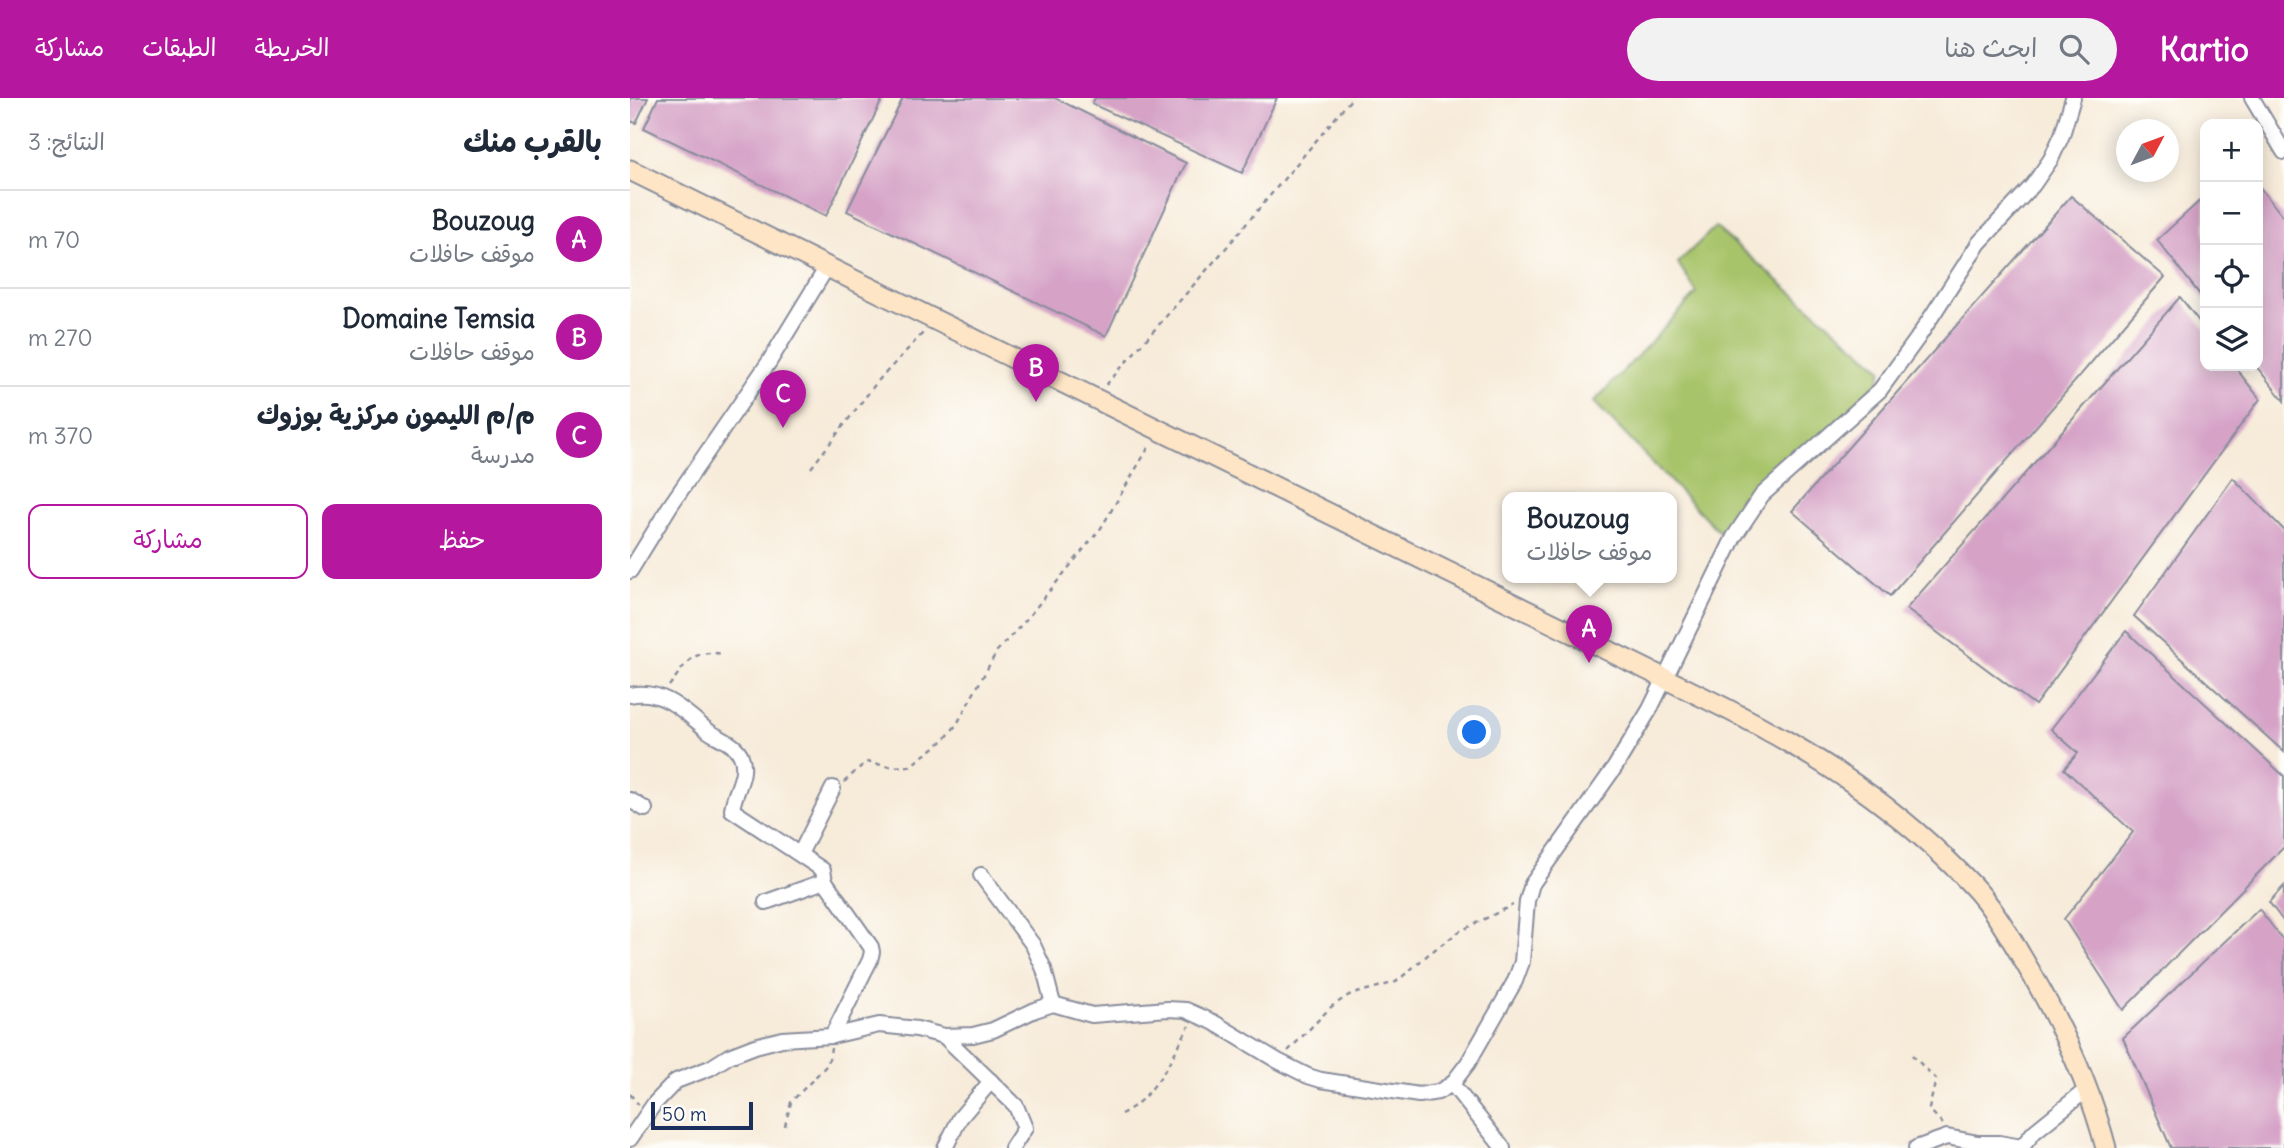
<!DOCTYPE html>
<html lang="ar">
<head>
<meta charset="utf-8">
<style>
  :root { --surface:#fff; --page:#f2f2f3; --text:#1f2937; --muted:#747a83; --line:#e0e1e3; --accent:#b5179e }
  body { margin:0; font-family:Delius,"Playpen Sans Arabic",sans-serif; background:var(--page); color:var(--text); direction:rtl }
  .controls { position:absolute; right:21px; top:21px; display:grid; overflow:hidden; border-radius:14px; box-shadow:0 4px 18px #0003 }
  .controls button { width:63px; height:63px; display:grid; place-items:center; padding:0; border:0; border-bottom:2px solid var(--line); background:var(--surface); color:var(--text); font:35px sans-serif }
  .compass { position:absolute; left:1486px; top:21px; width:63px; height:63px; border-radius:50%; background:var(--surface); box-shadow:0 4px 18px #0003; rotate:49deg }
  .scale { position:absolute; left:21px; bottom:18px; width:102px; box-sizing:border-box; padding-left:7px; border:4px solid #1b2f5e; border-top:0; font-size:19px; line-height:24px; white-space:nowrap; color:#1b2f5e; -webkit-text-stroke:5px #fdfcf7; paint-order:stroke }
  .you { position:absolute; left:845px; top:635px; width:24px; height:24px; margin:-18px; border:5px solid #fff; border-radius:50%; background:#1a73e8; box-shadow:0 0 0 10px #1a73e833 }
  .badge { display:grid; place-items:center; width:46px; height:46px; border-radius:50%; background:var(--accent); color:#fff; font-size:23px; font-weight:700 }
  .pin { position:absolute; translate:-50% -58px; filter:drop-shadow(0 2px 4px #0008) }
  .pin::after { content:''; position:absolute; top:37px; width:24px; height:21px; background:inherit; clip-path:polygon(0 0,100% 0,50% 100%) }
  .popup { position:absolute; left:872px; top:394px; width:175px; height:91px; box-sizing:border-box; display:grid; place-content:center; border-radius:14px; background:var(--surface); filter:drop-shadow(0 2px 5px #0005); font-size:23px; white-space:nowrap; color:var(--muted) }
  .popup b { font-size:26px; color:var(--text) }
  .popup::after { content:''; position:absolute; left:50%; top:100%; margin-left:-14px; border:14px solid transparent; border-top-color:var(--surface) }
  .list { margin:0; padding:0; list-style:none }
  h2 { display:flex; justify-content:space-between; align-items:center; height:91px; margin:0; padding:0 28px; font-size:30px }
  h2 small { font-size:23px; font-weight:400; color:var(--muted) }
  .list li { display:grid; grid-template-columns:46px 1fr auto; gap:21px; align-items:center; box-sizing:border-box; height:98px; padding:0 28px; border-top:2px solid var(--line) }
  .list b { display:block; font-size:26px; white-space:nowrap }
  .list p { margin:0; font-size:23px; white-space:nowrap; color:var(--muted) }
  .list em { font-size:23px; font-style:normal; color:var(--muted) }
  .actions { display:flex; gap:14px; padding:21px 28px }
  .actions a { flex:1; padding:16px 0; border:2px solid var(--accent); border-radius:14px; text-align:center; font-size:24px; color:var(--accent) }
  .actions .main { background:var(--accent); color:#fff }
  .icon { flex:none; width:38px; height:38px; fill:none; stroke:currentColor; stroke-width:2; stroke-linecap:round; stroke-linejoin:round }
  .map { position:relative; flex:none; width:1654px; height:1050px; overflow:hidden; direction:ltr }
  header { display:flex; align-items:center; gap:42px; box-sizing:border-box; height:98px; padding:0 35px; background:var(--accent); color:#fff }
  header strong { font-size:33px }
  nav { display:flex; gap:38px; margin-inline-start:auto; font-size:24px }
  .search { width:490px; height:63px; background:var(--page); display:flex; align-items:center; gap:18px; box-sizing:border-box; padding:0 24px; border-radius:38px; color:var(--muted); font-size:26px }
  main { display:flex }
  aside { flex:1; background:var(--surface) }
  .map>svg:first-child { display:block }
</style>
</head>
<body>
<header>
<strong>Kartio</strong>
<div class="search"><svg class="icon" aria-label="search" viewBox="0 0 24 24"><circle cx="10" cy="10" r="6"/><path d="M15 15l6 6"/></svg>ابحث هنا</div>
<nav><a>الخريطة</a><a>الطبقات</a><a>مشاركة</a></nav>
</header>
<main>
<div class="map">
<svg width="1654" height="1050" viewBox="0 0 1654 1050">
  <rect width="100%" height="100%" fill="#fdfcf7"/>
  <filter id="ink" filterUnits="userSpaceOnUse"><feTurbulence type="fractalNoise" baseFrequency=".0143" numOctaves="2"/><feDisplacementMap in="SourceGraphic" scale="14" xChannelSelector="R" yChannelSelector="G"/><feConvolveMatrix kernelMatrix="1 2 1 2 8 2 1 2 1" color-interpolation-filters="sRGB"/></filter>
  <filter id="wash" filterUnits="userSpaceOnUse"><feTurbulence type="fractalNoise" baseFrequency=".00686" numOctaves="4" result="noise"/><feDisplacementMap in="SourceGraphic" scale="28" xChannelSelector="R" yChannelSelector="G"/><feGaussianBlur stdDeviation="1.57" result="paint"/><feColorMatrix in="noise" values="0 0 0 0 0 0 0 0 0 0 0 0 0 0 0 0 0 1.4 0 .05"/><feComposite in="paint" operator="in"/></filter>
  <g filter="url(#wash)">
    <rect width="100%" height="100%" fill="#f7ebd9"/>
    <polygon fill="#a8c46b" stroke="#627a64" stroke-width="2" points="1085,129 1252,271 1247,288 1147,378 1094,439 964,304 1067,195 1048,165"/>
    <g id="blocks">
      <g fill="#d6a3c7">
        <polygon points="0,0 18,0 6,25 0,23"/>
        <polygon points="28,0 253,0 196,118 14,30"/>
        <polygon points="273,0 425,0 556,65 476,238 217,113"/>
        <polygon points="465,0 647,0 612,75 462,6"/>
        <polygon points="1628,87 1654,120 1654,303 1626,268"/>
        <polygon points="1441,98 1535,179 1260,498 1162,413"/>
        <polygon points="1575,98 1575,203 1527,142"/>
        <polygon points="1550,199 1575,231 1575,268 1604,268 1630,301 1405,607 1276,511"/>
        <polygon points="1603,380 1654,432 1654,654 1504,518"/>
        <polygon points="1496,533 1654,678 1654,749 1493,912 1434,821 1503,734 1434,671 1448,655 1421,631"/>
        <polygon points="1654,788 1654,824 1639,804"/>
        <polygon points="1629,811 1654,843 1654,1050 1541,1050 1493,940"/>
      </g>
    </g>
  </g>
  <g filter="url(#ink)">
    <use href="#blocks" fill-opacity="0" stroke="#898d9c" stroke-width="2"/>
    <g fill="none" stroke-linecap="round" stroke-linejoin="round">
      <defs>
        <g id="minor">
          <polyline points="1622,0 1654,54"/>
          <polyline points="0,473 40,408 139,264 197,169"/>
          <path d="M 0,597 C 32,590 54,613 77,632 C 87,640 106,645 111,658 C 119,677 103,695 102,712 L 193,772 L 195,783"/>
          <polyline points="0,702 15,711"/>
          <polyline points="170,756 203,690"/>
          <polyline points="351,777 403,847 414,871 423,906"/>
          <polyline points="136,804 195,783 241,849 242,854 240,862 202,938"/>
          <polyline points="314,938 381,1003 386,1008 395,1030 382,1050"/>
          <polyline points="822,986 873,1050"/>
          <polyline points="0,1041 24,1006 46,983 80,970 99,958 125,948 152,941 202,938 249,927 287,931 314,938 343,937 363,932 405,912 423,906 462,917 538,911 556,912 583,924 648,963 678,978 691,982 789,997 808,994 822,986 838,965 885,883 892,864 897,803 902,786 985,669 1020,611 1104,439 1132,397 1250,292 1287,241 1349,145 1403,87 1421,61 1432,37 1443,0"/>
          <polyline points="315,1050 330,1020 361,983"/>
          <polyline points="1286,1050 1317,1039 1348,1045 1369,1045 1392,1049"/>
          <polyline points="1391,1050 1404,1034 1456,992"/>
        </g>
        <path id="secondary" d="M 0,72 L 1093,609 C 1187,656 1269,710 1342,787 C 1361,807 1376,832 1390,856 C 1427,917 1458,981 1476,1050"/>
      </defs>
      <use href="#minor" stroke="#898d9c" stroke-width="18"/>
      <use href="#secondary" stroke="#898d9c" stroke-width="23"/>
      <g stroke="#898d9c" stroke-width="2.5" stroke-dasharray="5 5" stroke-linecap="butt">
        <polyline points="476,287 596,150 722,0"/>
        <polyline points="181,370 247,284 293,235"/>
        <path d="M 39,588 C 57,565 61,551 93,556"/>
        <polyline points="214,684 236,664 263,669 280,668 315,641 327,626 367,553 395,523 471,430 520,347"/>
        <polyline points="658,953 701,909 719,897 766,884 800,855 830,833 883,807"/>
        <polyline points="1282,957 1306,981 1299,1011 1314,1027"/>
        <polyline points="0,996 9,1007"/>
        <path d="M 491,1016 C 524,1000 542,960 559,928"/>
        <polyline points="155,1028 161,1004 198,966 201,950"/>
      </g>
      <use href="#minor" stroke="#fff" stroke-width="14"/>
      <use href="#secondary" stroke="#fee5c5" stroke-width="19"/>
    </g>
  </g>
</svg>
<div class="controls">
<button>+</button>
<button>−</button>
<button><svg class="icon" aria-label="locate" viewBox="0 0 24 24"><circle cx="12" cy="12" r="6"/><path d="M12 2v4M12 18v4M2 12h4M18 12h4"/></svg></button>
<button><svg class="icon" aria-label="layers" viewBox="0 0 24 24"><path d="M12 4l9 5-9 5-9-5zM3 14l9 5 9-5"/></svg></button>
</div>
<svg class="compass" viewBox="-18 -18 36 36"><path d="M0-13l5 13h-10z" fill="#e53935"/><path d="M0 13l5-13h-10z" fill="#747a83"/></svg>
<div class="scale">50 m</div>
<div class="you"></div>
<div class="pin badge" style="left:959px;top:565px">A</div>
<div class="popup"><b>Bouzoug</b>موقف حافلات</div>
<div class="pin badge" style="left:406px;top:304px">B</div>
<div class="pin badge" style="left:153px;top:330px">C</div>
</div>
<aside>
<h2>بالقرب منك<small>النتائج: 3</small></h2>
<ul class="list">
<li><span class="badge">A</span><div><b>Bouzoug</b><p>موقف حافلات</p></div><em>70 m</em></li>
<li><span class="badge">B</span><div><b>Domaine Temsia</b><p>موقف حافلات</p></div><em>270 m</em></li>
<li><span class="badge">C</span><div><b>م/م الليمون مركزية بوزوك</b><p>مدرسة</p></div><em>370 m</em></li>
</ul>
<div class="actions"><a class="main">حفظ</a><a>مشاركة</a></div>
</aside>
</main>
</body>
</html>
